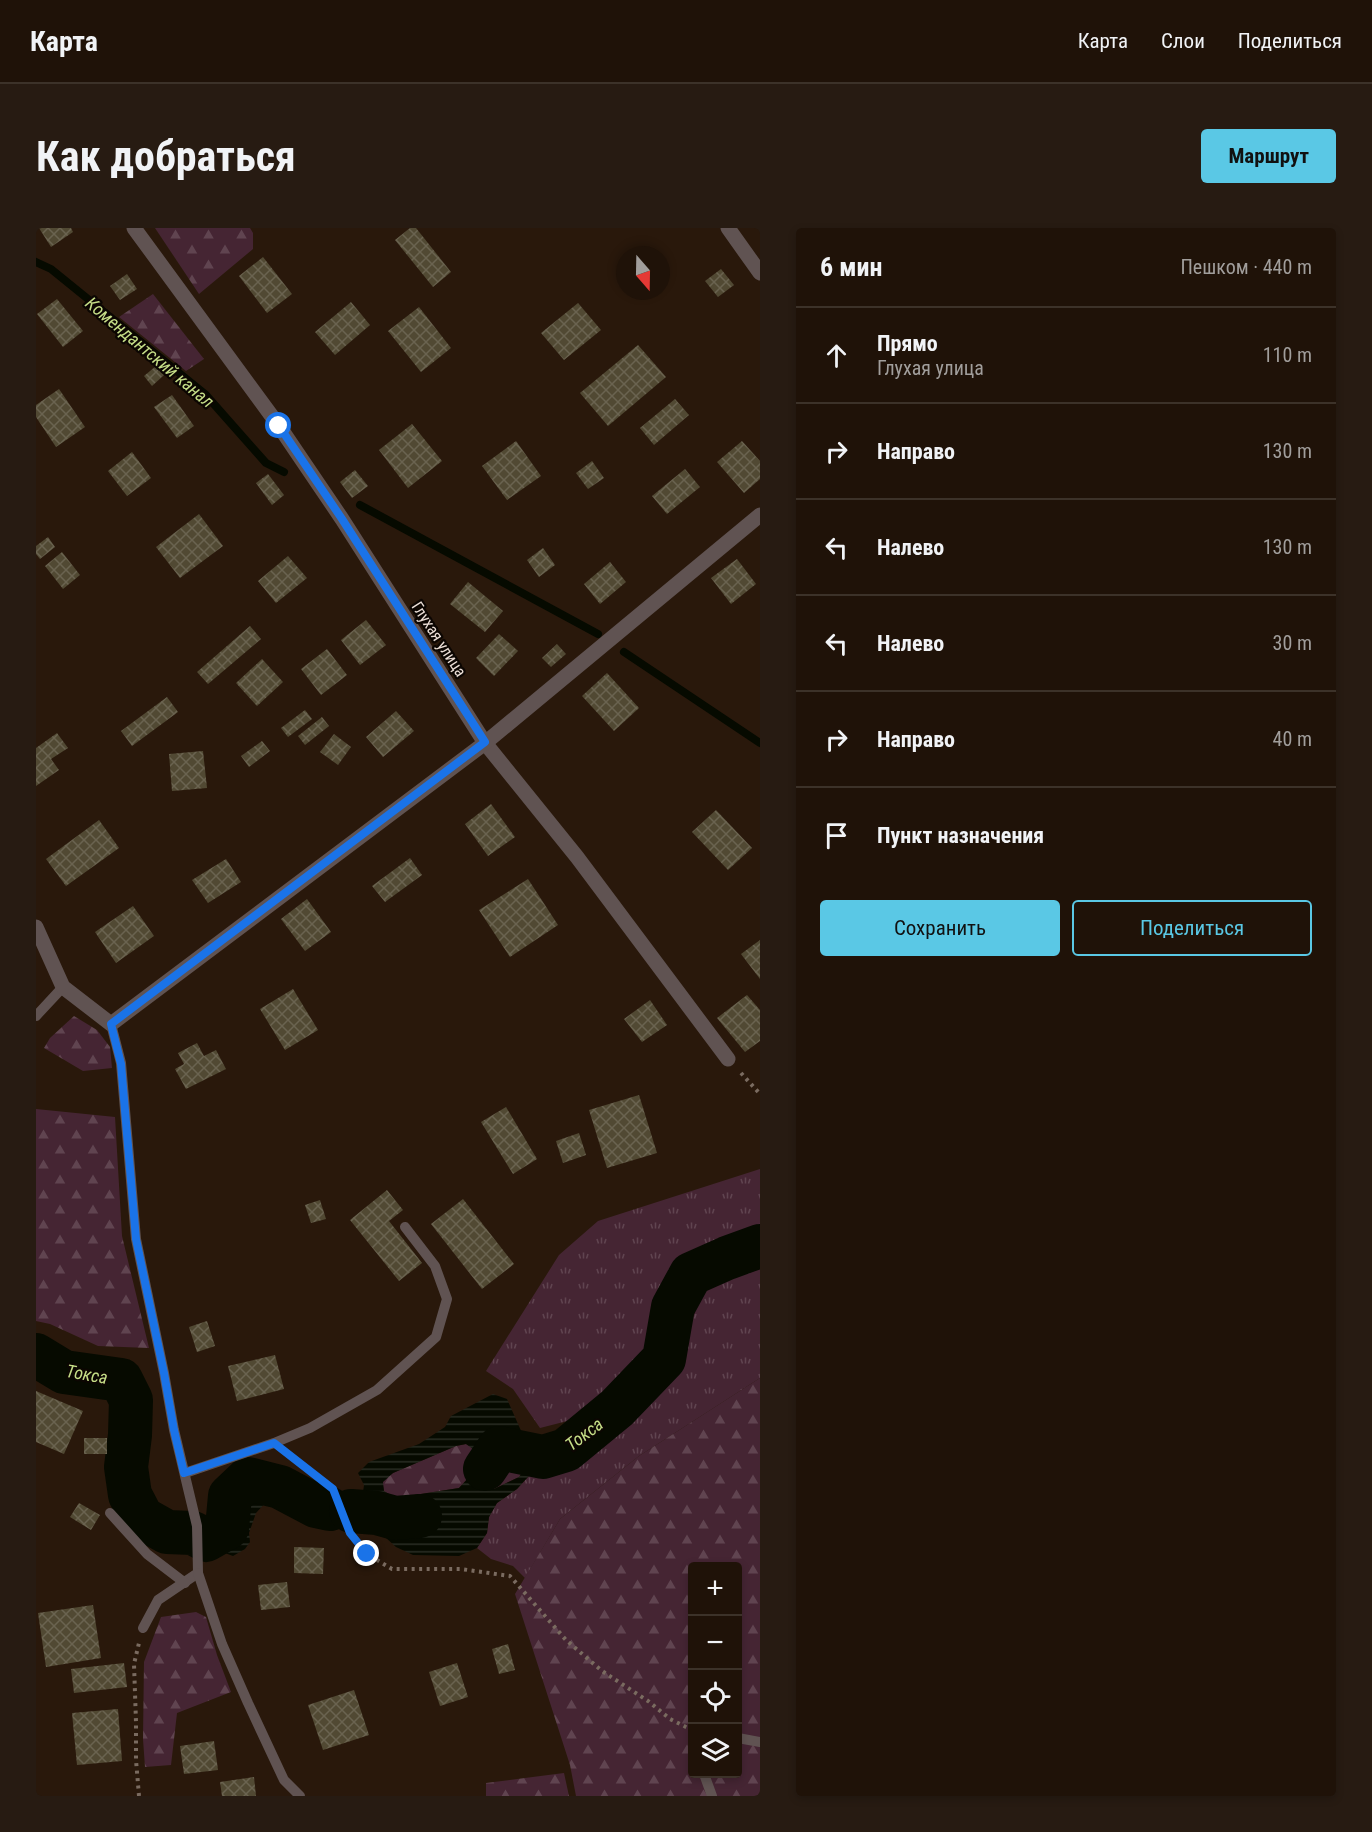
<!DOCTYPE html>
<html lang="ru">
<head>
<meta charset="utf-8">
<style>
  :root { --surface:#1f1208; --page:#271b12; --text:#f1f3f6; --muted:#a19e9c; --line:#3c3229; --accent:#5ac8e5 }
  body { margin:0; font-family:"Roboto Condensed",sans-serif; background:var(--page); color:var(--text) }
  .controls { position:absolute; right:18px; bottom:18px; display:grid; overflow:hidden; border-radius:6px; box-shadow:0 3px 9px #0003 }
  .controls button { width:54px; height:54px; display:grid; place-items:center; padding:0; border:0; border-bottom:2px solid var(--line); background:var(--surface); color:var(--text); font:30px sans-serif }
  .compass { position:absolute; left:580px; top:18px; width:54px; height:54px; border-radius:50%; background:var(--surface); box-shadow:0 3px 9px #0003; rotate:160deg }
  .stop { position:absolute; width:18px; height:18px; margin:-14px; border:4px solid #1a73e8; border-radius:50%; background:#fff }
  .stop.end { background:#1a73e8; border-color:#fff; box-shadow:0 2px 6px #0008 }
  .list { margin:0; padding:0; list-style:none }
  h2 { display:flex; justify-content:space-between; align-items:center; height:78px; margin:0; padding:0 24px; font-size:26px }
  h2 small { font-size:20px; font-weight:400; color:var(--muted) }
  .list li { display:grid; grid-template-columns:39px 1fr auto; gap:18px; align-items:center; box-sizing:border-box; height:96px; padding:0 24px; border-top:2px solid var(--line) }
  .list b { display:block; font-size:22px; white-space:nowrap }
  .list p { margin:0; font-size:20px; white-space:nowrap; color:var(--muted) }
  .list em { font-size:20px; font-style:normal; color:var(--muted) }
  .actions { display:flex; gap:12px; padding:18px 24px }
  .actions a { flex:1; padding:14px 0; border:2px solid var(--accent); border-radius:6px; text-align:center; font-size:21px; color:var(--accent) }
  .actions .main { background:var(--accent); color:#111 }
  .icon { flex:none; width:33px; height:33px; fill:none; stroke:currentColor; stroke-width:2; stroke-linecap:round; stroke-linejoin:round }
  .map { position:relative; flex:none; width:724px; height:1568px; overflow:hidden; border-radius:6px }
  header { display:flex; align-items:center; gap:36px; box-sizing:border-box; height:84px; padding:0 30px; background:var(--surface); border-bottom:2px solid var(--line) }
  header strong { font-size:28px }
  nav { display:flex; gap:33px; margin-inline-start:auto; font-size:21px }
  .intro { display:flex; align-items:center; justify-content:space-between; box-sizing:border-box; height:144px; padding:0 36px }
  h1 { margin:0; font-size:42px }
  .button { padding:15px 27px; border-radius:6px; background:var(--accent); color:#111; font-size:21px; font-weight:700 }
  main { display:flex; gap:36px; padding:0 36px }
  aside { flex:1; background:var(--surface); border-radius:6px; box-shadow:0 3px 9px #0003 }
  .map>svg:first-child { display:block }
</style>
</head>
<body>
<header>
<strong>Карта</strong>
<nav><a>Карта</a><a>Слои</a><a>Поделиться</a></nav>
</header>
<div class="intro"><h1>Как добраться</h1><a class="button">Маршрут</a></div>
<main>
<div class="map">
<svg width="724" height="1568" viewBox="0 0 724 1568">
  <defs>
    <pattern id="grass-tufts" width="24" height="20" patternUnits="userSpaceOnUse" patternTransform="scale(1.5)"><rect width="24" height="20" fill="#452533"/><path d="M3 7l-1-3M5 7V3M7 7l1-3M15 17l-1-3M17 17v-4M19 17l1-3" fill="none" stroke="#604450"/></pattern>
    <pattern id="forest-firs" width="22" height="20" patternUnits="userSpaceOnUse" patternTransform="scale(1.5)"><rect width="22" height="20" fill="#452533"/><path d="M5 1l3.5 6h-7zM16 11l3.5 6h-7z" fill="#604450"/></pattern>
    <pattern id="water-rules" width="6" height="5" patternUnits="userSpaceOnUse" patternTransform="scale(1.5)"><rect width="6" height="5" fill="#060a00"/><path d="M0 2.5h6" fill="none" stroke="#2a2d24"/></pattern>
    <pattern id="building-cross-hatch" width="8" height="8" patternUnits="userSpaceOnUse" patternTransform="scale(1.5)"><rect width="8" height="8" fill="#514933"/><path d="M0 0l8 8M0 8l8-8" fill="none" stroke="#6a6350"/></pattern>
  </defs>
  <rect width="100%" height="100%" fill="#29180b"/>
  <g fill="url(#grass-tufts)">
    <polygon points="724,941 724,1006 644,1037 625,1069 613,1131 543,1190 504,1200 477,1161 450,1143 523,1027 562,993"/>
    <polygon points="724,1038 724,1150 603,1228 524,1291 489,1350 477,1338 455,1331 441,1320 451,1305 453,1289 461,1275 481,1261 501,1239 533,1234 592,1188 645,1126 668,1056"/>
    <polygon points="477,1230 486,1233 489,1241 483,1249 458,1261 453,1259 452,1252 461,1240"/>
  </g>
  <g fill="url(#forest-firs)" fill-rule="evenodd">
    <polygon points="119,0 214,0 217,5 217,21 163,66"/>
    <polygon points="117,66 168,131 150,143 83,89"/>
    <polygon points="38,788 61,802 74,819 76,840 47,843 8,820 14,810"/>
    <polygon points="0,881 79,889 86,1008 113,1120 62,1118 14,1096 0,1093"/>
    <path d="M 724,1150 L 724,1568 L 540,1568 L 534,1537 L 479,1366 L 524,1291 L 603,1228 ZM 656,1338 L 702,1338 L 702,1546 L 656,1546 Z"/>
    <polygon points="430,1216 442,1223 434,1248 423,1260 359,1270 348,1263 346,1254 357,1245 420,1218"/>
    <polygon points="160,1384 170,1389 181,1427 195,1464 141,1485 135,1537 109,1539 107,1511 108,1434 125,1389"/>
    <polygon points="528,1545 533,1568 450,1568 450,1555"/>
  </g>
  <g fill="url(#water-rules)" fill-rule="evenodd">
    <path d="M 457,1166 L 471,1171 L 501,1239 L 481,1261 L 461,1275 L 453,1289 L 451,1305 L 441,1320 L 423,1328 L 377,1327 L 360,1319 L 329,1291 L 325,1278 L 328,1257 L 322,1245 L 333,1234 L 383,1216 L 409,1199 L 415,1188 ZM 430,1216 L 441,1224 L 434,1248 L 423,1260 L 359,1270 L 348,1263 L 347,1254 L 357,1245 L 420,1218 ZM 476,1230 L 486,1233 L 489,1241 L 483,1249 L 458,1261 L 453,1259 L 452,1251 L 461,1240 Z"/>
    <polygon points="212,1251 244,1259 220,1285 213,1305 214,1314 209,1321 197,1328 186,1324 174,1329 170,1322 143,1317 124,1312 114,1294 131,1304 157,1305 170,1312 191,1300 194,1268"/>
  </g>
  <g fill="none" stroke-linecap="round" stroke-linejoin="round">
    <g stroke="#060a00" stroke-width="8">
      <polyline points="0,34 15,41 169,166 230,235 248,244"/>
      <polyline points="324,277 562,406"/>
      <polyline points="588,424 724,515"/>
    </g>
    <g stroke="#060a00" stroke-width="44">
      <polyline points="0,1127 28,1144 85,1152 95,1172 94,1207 90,1239 94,1267 106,1290 131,1304 157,1305 170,1312 191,1300 194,1268 212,1251 244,1259 280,1278 294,1281"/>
      <polyline points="449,1241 463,1220 507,1229 530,1222 581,1180 628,1131 637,1079 655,1046 691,1030 724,1018"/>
      <polyline points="315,1283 341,1285 359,1290 384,1288"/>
    </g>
  </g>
  <g fill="url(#building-cross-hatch)">
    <polygon points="3,0 35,0 37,4 15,19"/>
    <polygon points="374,0 380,0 415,44 397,59 359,12"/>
    <polygon points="227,29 256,66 231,85 203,48"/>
    <polygon points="685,41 698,57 682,69 669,53"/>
    <polygon points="91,46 101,61 84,72 74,58"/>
    <polygon points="21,71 47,103 27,119 1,86"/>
    <polygon points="315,74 334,97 299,127 279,104"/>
    <polygon points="542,75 565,102 528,132 505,105"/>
    <polygon points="383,79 415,120 385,144 352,103"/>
    <polygon points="602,117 630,149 572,198 544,165"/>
    <polygon points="120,138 128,147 116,158 108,148"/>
    <polygon points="23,161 49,199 20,219 0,189 0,177"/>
    <polygon points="136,167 158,198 141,210 118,179"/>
    <polygon points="639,171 653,187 618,217 604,200"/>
    <polygon points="376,196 406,233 372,260 343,222"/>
    <polygon points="480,213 505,248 471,272 446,238"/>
    <polygon points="706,213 724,233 724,251 708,265 681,234"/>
    <polygon points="96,224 115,250 91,268 72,243"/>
    <polygon points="556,233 568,250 552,261 540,245"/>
    <polygon points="649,241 664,259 631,286 616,268"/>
    <polygon points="319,242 332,258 316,270 304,254"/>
    <polygon points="232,246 248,267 236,277 220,255"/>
    <polygon points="163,286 187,318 144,350 120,319"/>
    <polygon points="12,309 19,319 4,331 0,326 0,318"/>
    <polygon points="507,320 519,337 503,349 491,332"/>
    <polygon points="26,324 44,347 27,361 9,338"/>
    <polygon points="252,328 271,350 240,375 222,353"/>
    <polygon points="701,331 720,356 695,376 675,350"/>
    <polygon points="574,334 590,354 564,376 548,356"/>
    <polygon points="432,354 467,383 449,404 414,376"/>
    <polygon points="330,392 350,417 324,437 305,412"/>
    <polygon points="214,398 225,411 172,456 161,444"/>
    <polygon points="463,406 482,423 458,448 440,430"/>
    <polygon points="521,416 530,426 515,439 506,430"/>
    <polygon points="291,421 311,447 285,467 265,441"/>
    <polygon points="226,431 247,454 221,478 200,455"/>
    <polygon points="571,445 603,480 578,503 546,468"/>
    <polygon points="131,469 142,484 96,518 85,503"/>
    <polygon points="269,482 276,491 252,509 245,500"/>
    <polygon points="360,483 378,503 347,529 330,509"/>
    <polygon points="286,489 293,498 269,517 262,508"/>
    <polygon points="21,505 32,520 15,531 23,542 0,558 0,520"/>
    <polygon points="298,506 315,519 302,537 284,524"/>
    <polygon points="226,513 234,523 213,539 205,528"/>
    <polygon points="167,523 171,560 136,563 133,526"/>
    <polygon points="455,576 479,609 452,628 429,596"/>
    <polygon points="680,582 716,620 692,642 656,604"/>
    <polygon points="63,592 83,620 30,658 10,631"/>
    <polygon points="374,630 386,647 349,674 336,658"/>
    <polygon points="190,631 205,654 172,675 156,652"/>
    <polygon points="492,651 522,697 474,729 443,682"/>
    <polygon points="271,671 295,704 269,723 245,691"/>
    <polygon points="97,678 118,708 80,735 59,704"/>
    <polygon points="724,712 724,751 705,726"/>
    <polygon points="257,761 282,802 249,822 224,781"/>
    <polygon points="711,767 724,782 724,813 709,824 681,790"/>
    <polygon points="614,772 631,797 606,814 588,791"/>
    <polygon points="161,815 168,828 180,822 190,841 150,861 139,841 148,836 142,825"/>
    <polygon points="603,867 621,925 571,940 553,882"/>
    <polygon points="470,879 501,931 477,946 445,894"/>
    <polygon points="543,905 550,927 527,935 520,913"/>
    <polygon points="351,962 367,982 353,993 386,1035 363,1053 314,992"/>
    <polygon points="427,971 478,1036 446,1061 395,996"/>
    <polygon points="284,972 290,991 275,995 269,977"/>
    <polygon points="171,1093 179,1118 161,1124 153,1099"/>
    <polygon points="239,1127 248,1161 201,1173 192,1138"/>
    <polygon points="0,1163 47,1183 28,1226 0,1214"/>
    <rect x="48" y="1210" width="23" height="16"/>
    <polygon points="43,1275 64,1287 55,1302 34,1289"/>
    <polygon points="258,1319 288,1320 287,1346 258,1345"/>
    <polygon points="251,1354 254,1379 225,1382 222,1357"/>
    <polygon points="57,1377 65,1430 10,1439 2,1385"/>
    <polygon points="472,1416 479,1442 463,1446 456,1421"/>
    <polygon points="88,1435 91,1459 38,1465 35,1441"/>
    <polygon points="421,1435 432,1469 404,1478 393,1444"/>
    <polygon points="318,1462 333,1507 287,1522 272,1477"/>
    <polygon points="82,1481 86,1533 41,1537 36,1485"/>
    <polygon points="178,1513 182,1542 148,1546 144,1518"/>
    <polygon points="218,1549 220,1568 186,1568 184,1554"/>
  </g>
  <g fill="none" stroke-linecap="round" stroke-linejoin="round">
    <g stroke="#7a6b60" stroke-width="4" stroke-dasharray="3 4.5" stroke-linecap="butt">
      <polyline points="705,845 724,866"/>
      <polyline points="252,1226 297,1261 314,1305 331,1326 356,1341 425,1341 474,1348 530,1412 566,1443 612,1473 634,1491 656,1502"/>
      <polyline points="103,1568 100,1532 100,1494 98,1436 103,1415"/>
    </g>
    <g stroke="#605352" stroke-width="10">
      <polyline points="0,788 27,759"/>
      <polyline points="75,796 85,835 100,1011 128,1145 138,1202 161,1298 162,1345 122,1372 107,1400"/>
      <polyline points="149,1245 238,1215 274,1200 341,1162 400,1109 411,1071 399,1038 369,999"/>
      <polyline points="74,1285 111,1326 149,1355"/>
      <polyline points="162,1345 186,1416 212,1475 248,1552 264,1568"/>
      <polyline points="702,1510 724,1514"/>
      <polyline points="668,1546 676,1568"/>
    </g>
    <g stroke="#605352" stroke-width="15">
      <polyline points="98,0 243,198 306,291 449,515 541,629 692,831"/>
      <polyline points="692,0 724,45"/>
      <polyline points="0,699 27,759 75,796 449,515 724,287"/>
    </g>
  </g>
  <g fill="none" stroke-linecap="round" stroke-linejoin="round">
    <polyline stroke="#1a73e8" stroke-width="8" points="243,198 306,291 449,514 75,796 85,836 100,1011 128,1145 138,1202 148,1245 238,1215 297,1261 314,1305 331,1326"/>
  </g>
  <g text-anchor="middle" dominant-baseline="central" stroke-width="4.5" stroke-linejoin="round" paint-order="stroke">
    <g font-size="16" fill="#ecdfd7" stroke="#0c0602">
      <text transform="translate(403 411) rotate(57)">Глухая улица</text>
    </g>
    <g font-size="18" font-style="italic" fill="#c5dd87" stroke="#0c0602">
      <text transform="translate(114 124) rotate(40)">Комендантский канал</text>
      <text transform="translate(51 1146) rotate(10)">Токса</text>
      <text transform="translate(548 1206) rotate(-37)">Токса</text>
    </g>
  </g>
</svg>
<div class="controls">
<button>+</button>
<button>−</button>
<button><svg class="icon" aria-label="locate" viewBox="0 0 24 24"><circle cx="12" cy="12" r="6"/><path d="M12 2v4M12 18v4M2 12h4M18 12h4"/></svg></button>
<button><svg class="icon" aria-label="layers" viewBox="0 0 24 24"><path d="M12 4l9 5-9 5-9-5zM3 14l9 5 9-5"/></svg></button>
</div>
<svg class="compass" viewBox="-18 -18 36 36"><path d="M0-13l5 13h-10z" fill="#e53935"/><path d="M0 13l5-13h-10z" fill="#a19e9c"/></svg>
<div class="stop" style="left:243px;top:198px"></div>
<div class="stop end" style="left:331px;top:1326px"></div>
</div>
<aside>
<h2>6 мин<small>Пешком · 440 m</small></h2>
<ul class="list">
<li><svg class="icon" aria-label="ahead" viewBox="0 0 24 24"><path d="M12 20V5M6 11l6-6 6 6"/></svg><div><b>Прямо</b><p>Глухая улица</p></div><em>110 m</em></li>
<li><svg class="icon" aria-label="right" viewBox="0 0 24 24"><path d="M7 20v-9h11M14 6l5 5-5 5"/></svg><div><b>Направо</b></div><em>130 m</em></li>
<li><svg class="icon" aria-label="left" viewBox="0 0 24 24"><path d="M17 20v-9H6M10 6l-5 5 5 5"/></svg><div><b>Налево</b></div><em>130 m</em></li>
<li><svg class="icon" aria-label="left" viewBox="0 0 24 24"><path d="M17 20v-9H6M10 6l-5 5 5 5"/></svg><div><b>Налево</b></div><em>30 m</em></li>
<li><svg class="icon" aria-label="right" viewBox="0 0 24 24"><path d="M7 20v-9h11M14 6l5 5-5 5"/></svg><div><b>Направо</b></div><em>40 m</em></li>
<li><svg class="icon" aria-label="arrive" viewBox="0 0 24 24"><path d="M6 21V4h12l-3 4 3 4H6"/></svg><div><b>Пункт назначения</b></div></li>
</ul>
<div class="actions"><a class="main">Сохранить</a><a>Поделиться</a></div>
</aside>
</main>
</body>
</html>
